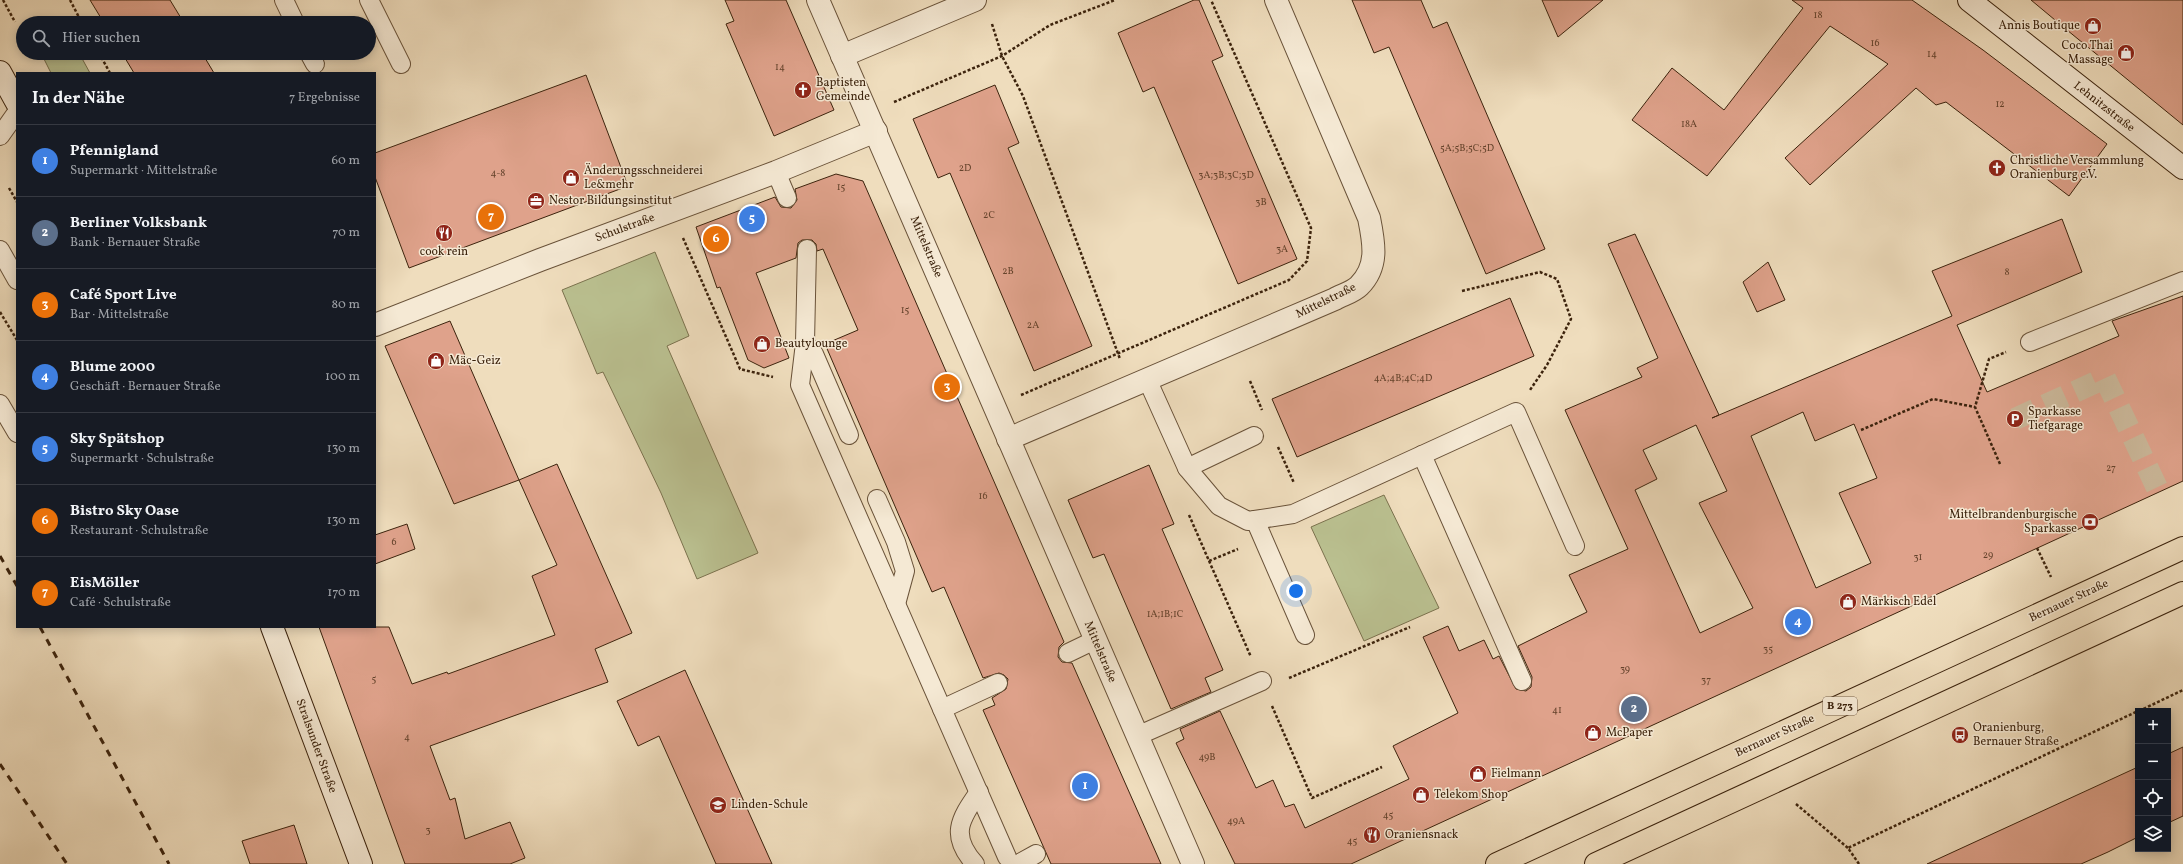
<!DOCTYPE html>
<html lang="de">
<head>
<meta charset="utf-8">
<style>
  :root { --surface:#171b24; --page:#20242c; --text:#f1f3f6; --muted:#9ea1a6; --line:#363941; --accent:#c59692 }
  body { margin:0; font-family:Vollkorn,serif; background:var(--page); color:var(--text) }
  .controls { position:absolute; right:12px; bottom:12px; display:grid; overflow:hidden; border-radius:0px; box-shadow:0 2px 10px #0003 }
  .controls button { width:36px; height:36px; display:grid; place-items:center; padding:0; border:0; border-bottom:1px solid var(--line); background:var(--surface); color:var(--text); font:20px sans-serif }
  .you { position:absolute; left:1296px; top:591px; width:14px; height:14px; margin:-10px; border:3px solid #fff; border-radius:50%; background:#1a73e8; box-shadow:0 0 0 6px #1a73e833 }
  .badge { display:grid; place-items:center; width:26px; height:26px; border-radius:50%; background:var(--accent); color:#fff; font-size:13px; font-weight:700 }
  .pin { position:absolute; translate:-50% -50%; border:2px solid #fff; box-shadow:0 1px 4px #0006 }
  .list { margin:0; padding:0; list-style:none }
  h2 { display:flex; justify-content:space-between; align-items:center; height:52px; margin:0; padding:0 16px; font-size:17px }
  h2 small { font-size:13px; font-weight:400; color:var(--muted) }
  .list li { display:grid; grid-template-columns:26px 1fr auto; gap:12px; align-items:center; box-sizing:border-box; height:72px; padding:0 16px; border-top:1px solid var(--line) }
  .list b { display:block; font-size:15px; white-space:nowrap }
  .list p { margin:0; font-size:13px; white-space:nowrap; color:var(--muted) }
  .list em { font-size:13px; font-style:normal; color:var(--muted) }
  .icon { flex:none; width:22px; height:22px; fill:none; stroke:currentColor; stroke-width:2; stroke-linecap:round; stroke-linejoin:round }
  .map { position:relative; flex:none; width:2183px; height:864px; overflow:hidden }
  .search { position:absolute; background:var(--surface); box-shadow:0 2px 10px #0003; left:16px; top:16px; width:360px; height:44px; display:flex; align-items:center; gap:10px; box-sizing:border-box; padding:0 14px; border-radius:22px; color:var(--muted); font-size:15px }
  .panel { position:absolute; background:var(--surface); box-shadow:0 2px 10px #0003; left:16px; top:72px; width:360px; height:556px; border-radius:0px }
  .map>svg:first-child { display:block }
</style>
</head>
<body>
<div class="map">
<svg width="2183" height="864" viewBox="0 0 2183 864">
  <rect width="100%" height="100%" fill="#efddbd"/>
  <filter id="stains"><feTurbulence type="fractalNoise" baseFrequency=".005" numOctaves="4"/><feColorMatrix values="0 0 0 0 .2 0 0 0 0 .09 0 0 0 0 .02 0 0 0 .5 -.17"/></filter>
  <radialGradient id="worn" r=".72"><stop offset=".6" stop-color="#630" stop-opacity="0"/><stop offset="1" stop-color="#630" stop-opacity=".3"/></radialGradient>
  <g fill="#bac090" stroke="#7b724e">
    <polygon points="41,53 79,53 90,73 51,73"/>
    <polygon points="655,252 689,336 667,346 758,553 697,579 661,493 603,372 597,374 562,290"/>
    <polygon points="1384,495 1439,608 1364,641 1311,527"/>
  </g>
  <g fill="#dfa28b" stroke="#3c230d" fill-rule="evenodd">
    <polygon points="90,0 170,0 184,23 104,23"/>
    <polygon points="725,0 786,0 834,110 774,136 726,24 734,21"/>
    <polygon points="1194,0 1199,0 1223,56 1212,61 1297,259 1238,284 1154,87 1143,92 1118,33"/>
    <polygon points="1352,0 1421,0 1433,28 1447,22 1545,249 1486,274 1389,47 1374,53"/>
    <polygon points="1542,0 1603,0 1558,37"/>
    <polygon points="1792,0 1912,0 1983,50 2107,144 2069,196 1946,102 1936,105 1916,88 1810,185 1785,158 1888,64 1830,26 1707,176 1632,120 1672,68 1724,110 1803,8"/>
    <polygon points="2031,0 2183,0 2183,125 2067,30"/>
    <polygon points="122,53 202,53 214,73 134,73"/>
    <polygon points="586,75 628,186 409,268 375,177 375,153"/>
    <polygon points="995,85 1019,143 1008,148 1092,346 1034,371 950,173 938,178 913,119"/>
    <polygon points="836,174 863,181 1064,642 1059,647 1058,657 1062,662 1072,663 1161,864 1051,864 983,710 995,705 992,698 1006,689 1008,679 1004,675 999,673 983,678 944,587 932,592 825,344 858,330 823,249 817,251 816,244 812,240 802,240 798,243 796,258 756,273 789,358 764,368 748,360 720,287 717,288 696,227 775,197 781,207 791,208 797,200 795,189"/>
    <path d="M 2062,219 L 2082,272 L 1957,325 L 1987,392 L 2119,336 L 2112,321 L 2183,296 L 2183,481 L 1351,864 L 1235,864 L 1176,743 L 1184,739 L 1180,729 L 1220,711 L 1256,788 L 1273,780 L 1285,807 L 1294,804 L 1305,828 L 1409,779 L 1393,746 L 1458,713 L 1423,637 L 1448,626 L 1459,651 L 1484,640 L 1493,659 L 1499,656 L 1516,689 L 1526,691 L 1531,687 L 1532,677 L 1518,646 L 1587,612 L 1569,575 L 1628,549 L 1565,410 L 1642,377 L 1637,368 L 1658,358 L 1608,244 L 1635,234 L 1719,415 L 1712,418 L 1952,316 L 1932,271 ZM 1803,412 L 1815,441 L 1854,424 L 1877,478 L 1839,493 L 1871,563 L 1816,588 L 1751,436 ZM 1696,425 L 1727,491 L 1699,503 L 1753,608 L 1700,633 L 1635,490 L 1657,479 L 1643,450 Z"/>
    <polygon points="1768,262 1785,300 1757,312 1743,282"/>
    <polygon points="1510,298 1534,356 1297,457 1272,399"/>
    <polygon points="450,321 519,480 454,504 385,346"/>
    <polygon points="557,464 632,633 595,649 608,682 430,746 450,800 455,798 465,839 510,822 525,858 510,864 405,864 319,627 389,627 412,684 447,672 448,674 555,635 532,576 557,565 519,480"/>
    <polygon points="1149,465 1174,524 1162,529 1223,670 1205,678 1211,692 1171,709 1104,554 1093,558 1068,500"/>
    <polygon points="407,524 415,549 375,564 375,535"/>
    <polygon points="685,670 772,864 716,864 659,736 638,746 617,701"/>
    <polygon points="2183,747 2183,816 2168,823 2168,754"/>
    <polygon points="2138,767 2138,837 2108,852 2081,864 1927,864"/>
    <polygon points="294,825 307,864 250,864 242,841"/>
  </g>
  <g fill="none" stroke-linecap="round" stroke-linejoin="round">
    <polyline stroke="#cbb89a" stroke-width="22" stroke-dasharray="22 11" stroke-linecap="butt" points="2015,419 2105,378 2159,492"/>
    <defs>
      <g id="lane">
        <polyline points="284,0 295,23"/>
        <polyline points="369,0 401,64"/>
        <polyline points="309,53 315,64"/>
        <polyline points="0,136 17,112"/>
        <polyline points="776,172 787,198"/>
        <polyline points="807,249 805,343 800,385 1007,857"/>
        <polyline points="0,250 17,280"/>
        <polyline points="2030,342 2183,281"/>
        <polyline points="805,343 814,354 849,435"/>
        <polyline points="1147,379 1187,468 1219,506 1248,521 1293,514 1516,412 1575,546"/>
        <polyline points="0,404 17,433"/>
        <polyline points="1422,455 1522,681"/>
        <polyline points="1187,468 1254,436"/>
        <polyline points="877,499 896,542 905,571 896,604"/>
        <polyline points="1255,520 1305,635"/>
        <polyline points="1068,653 1095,640"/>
        <polyline points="942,709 998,683"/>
        <polyline points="1137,736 1262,681"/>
        <path d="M 975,864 C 950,836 959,820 979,792"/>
        <polyline points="1018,864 1036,854"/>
      </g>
      <g id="street">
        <polyline points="818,0 1193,864"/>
        <polyline points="842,56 975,0"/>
        <polyline points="375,325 540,260 776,172 876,131"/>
        <path d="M 1008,439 L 1335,299 C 1342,295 1353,292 1359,286 C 1379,266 1374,243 1369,218 L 1276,0"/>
      </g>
      <g id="secondary">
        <polyline points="1969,0 2183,168"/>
        <polyline points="0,72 17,103"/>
        <polyline points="272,627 361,864"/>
      </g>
      <g id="primary">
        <polyline points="1497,864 2183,548"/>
        <polyline points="1596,864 2183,593"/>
      </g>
    </defs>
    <use href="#lane" stroke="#695239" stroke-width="20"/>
    <use href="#street" stroke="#695239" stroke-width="24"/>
    <use href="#secondary" stroke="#3c230d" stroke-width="24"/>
    <use href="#primary" stroke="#3c230d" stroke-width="24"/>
    <g stroke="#3c230d" stroke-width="2.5" stroke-dasharray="3 2" stroke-linecap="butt">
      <polyline points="3,0 15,22"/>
      <polyline points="70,0 82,23"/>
      <polyline points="992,24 1002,56 1023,96 1120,359"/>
      <polyline points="99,53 110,73"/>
      <polyline points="894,102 1002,56 1050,25 1115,0"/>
      <polyline points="9,188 17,202"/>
      <polyline points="683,238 740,369 773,377"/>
      <polyline points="1462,291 1540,272 1557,279 1571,319 1547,365 1530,390"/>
      <polyline points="0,312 17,340"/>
      <polyline points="1250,381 1262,410"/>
      <polyline points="1021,395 1289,280 1307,261 1311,228 1211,0"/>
      <polyline points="1861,430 1933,399 1975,407"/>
      <polyline points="1278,447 1294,483"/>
      <polyline points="2000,464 1975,407 1989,359 2006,352"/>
      <polyline points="1189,515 1251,657"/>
      <polyline points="2037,548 2051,577"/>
      <polyline points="1209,561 1238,549"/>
      <polyline points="1289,678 1410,627"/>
      <polyline points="1272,706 1312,798 1382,767"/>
      <polyline points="2139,711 2183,690"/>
      <polyline points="1796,804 1848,848"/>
      <polyline points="1859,864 1848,848 2138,711"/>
    </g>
    <use href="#lane" stroke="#f5e9d4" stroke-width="18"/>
    <use href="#street" stroke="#f5e9d4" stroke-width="22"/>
    <use href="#secondary" stroke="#f5e9d4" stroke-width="22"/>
    <use href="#primary" stroke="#efddbd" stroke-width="22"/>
    <g stroke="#3c230d" stroke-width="3" stroke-dasharray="7 7" stroke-linecap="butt">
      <polyline points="0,556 17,586"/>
      <polyline points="40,627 169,864"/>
      <polyline points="0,764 67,864"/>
    </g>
  </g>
  <defs>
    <symbol id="shop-disc" viewBox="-11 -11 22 22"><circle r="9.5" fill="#8f2418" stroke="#f5e9d4"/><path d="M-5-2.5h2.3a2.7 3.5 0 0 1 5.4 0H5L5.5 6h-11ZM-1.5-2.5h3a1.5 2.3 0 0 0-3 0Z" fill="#fff"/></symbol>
    <symbol id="church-disc" viewBox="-11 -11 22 22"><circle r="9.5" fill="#8f2418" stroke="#f5e9d4"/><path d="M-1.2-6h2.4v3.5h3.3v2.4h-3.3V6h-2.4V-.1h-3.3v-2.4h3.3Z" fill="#fff"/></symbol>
    <symbol id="office-disc" viewBox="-11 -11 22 22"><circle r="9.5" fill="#8f2418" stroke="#f5e9d4"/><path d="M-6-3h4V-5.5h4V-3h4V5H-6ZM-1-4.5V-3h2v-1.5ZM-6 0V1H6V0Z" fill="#fff"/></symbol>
    <symbol id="restaurant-disc" viewBox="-11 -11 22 22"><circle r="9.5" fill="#8f2418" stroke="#f5e9d4"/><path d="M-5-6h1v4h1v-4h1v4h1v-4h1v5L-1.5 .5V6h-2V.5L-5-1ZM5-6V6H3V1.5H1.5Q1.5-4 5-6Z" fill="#fff"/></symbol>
    <symbol id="parking-disc" viewBox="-11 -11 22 22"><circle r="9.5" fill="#8f2418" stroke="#f5e9d4"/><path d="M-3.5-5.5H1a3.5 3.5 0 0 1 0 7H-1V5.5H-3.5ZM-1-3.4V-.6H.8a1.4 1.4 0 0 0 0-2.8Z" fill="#fff"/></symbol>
    <symbol id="bank-disc" viewBox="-11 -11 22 22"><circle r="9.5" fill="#8f2418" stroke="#f5e9d4"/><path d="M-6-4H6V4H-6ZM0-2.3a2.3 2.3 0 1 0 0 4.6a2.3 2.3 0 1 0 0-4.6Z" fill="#fff"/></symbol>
    <symbol id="bus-disc" viewBox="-11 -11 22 22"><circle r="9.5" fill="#8f2418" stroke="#f5e9d4"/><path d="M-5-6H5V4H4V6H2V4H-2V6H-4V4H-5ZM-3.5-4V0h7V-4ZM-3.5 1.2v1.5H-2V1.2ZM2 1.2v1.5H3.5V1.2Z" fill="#fff"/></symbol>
    <symbol id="school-disc" viewBox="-11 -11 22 22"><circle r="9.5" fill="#8f2418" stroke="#f5e9d4"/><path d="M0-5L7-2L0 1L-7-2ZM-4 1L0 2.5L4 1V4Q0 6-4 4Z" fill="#fff"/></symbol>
  </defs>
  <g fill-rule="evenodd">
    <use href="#shop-disc" x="2083" y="16" width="20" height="20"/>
    <use href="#shop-disc" x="2116" y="43" width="20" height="20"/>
    <use href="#church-disc" x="793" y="80" width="20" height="20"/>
    <use href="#church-disc" x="1987" y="158" width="20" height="20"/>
    <use href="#shop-disc" x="561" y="168" width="20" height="20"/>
    <use href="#office-disc" x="526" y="191" width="20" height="20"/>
    <use href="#restaurant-disc" x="434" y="223" width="20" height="20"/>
    <use href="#shop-disc" x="752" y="334" width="20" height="20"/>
    <use href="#shop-disc" x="426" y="351" width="20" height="20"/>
    <use href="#parking-disc" x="2005" y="409" width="20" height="20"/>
    <use href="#bank-disc" x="2080" y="512" width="20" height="20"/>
    <use href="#shop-disc" x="1838" y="592" width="20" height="20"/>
    <use href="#shop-disc" x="1583" y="723" width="20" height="20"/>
    <use href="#bus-disc" x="1950" y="725" width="20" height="20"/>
    <use href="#shop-disc" x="1468" y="764" width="20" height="20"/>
    <use href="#shop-disc" x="1411" y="785" width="20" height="20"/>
    <use href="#school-disc" x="708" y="795" width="20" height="20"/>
    <use href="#restaurant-disc" x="1362" y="825" width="20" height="20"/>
  </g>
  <g text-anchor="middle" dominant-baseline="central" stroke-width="3" stroke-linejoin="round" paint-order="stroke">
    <g font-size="10" fill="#65432c">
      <text x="1818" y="15">18</text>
      <text x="1875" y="43">16</text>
      <text x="1932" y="54">14</text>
      <text x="780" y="67">14</text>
      <text x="2000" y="104">12</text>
      <text x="1689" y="124">18A</text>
      <text x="1467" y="148">5A;5B;5C;5D</text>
      <text x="965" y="168">2D</text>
      <text x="498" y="173">4-8</text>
      <text x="1226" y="175">3A;3B;3C;3D</text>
      <text x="841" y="187">15</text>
      <text x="1261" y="202">3B</text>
      <text x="989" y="215">2C</text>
      <text x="1282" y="249">3A</text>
      <text x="1008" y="271">2B</text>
      <text x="2007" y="272">8</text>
      <text x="905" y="310">15</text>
      <text x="1033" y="325">2A</text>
      <text x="1403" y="378">4A;4B;4C;4D</text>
      <text x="2111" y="468">27</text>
      <text x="983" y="496">16</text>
      <text x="394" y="542">6</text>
      <text x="1988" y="555">29</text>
      <text x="1918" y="557">31</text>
      <text x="1165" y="614">1A;1B;1C</text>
      <text x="1768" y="649">35</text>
      <text x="1625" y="669">39</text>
      <text x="374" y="679">5</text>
      <text x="1706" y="680">37</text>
      <text x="1557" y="710">41</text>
      <text x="407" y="737">4</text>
      <text x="1207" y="757">49B</text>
      <text x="1388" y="815">45</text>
      <text x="1236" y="821">49A</text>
      <text x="428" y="830">3</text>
      <text x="1352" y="841">45</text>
    </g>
    <rect fill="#f5e9d4" stroke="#745e49" stroke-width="1" x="1823" y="697" width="34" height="18" rx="3"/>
    <g font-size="11" font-weight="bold" fill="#3c230d">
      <text x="1840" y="706">B 273</text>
    </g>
    <g font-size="12" fill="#3c230d" stroke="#f5e9d4" text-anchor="start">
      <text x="2080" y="26" text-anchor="end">Annis Boutique</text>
      <text x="2113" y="46" text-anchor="end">Coco Thai<tspan x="2113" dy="14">Massage</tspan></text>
      <text x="816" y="83">Baptisten<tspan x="816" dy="14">Gemeinde</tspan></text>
      <text x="2010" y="161">Christliche Versammlung<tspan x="2010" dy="14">Oranienburg e.V.</tspan></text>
      <text x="584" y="171">Änderungsschneiderei<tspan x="584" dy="14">Le&amp;mehr</tspan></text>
      <text x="549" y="201">Nestor Bildungsinstitut</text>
      <text x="444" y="252" text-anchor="middle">cook rein</text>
      <text x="775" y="344">Beautylounge</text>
      <text x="449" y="361">Mäc-Geiz</text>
      <text x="2028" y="412">Sparkasse<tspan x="2028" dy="14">Tiefgarage</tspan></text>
      <text x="2077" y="515" text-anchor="end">Mittelbrandenburgische<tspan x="2077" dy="14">Sparkasse</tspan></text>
      <text x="1861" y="602">Märkisch Edel</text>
      <text x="1973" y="728">Oranienburg,<tspan x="1973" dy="14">Bernauer Straße</tspan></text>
      <text x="1606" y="733">McPaper</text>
      <text x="1491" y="774">Fielmann</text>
      <text x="1434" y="795">Telekom Shop</text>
      <text x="731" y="805">Linden-Schule</text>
      <text x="1385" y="835">Oraniensnack</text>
    </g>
    <g font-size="12" fill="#3c230d" stroke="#f5e9d4">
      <text transform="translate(2104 107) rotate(38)">Lehnitzstraße</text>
      <text transform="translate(625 228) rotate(-20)">Schulstraße</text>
      <text transform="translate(926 247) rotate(67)">Mittelstraße</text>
      <text transform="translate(1326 301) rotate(-26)">Mittelstraße</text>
      <text transform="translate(2069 601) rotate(-25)">Bernauer Straße</text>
      <text transform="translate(1100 652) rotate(67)">Mittelstraße</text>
      <text transform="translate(1775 736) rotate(-25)">Bernauer Straße</text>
      <text transform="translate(316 746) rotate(70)">Stralsunder Straße</text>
    </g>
  </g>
  <rect width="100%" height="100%" filter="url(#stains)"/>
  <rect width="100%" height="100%" fill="url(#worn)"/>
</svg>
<div class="controls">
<button>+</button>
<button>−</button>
<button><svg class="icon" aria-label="locate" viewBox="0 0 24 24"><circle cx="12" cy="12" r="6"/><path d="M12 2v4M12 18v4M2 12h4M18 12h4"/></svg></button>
<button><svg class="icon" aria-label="layers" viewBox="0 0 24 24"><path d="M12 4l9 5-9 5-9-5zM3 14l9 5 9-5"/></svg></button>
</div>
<div class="you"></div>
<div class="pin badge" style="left:1085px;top:786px;background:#3f7fe0">1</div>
<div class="pin badge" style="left:1634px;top:709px;background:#5c6f8a">2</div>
<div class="pin badge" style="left:947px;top:387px;background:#e8710a">3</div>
<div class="pin badge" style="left:1798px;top:622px;background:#3f7fe0">4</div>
<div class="pin badge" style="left:752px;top:219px;background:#3f7fe0">5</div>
<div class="pin badge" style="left:716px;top:239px;background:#e8710a">6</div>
<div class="pin badge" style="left:491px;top:217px;background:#e8710a">7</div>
<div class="search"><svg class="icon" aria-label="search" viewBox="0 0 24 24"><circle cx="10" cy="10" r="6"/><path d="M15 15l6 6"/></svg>Hier suchen</div>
<section class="panel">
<h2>In der Nähe<small>7 Ergebnisse</small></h2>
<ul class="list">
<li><span class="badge" style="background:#3f7fe0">1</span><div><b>Pfennigland</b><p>Supermarkt · Mittelstraße</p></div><em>60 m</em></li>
<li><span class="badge" style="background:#5c6f8a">2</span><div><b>Berliner Volksbank</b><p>Bank · Bernauer Straße</p></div><em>70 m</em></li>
<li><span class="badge" style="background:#e8710a">3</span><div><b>Café Sport Live</b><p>Bar · Mittelstraße</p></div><em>80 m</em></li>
<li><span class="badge" style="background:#3f7fe0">4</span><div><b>Blume 2000</b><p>Geschäft · Bernauer Straße</p></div><em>100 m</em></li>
<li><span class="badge" style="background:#3f7fe0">5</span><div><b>Sky Spätshop</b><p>Supermarkt · Schulstraße</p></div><em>130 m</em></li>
<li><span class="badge" style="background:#e8710a">6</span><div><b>Bistro Sky Oase</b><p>Restaurant · Schulstraße</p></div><em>130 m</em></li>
<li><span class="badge" style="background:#e8710a">7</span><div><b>EisMöller</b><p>Café · Schulstraße</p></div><em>170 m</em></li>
</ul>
</section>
</div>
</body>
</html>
